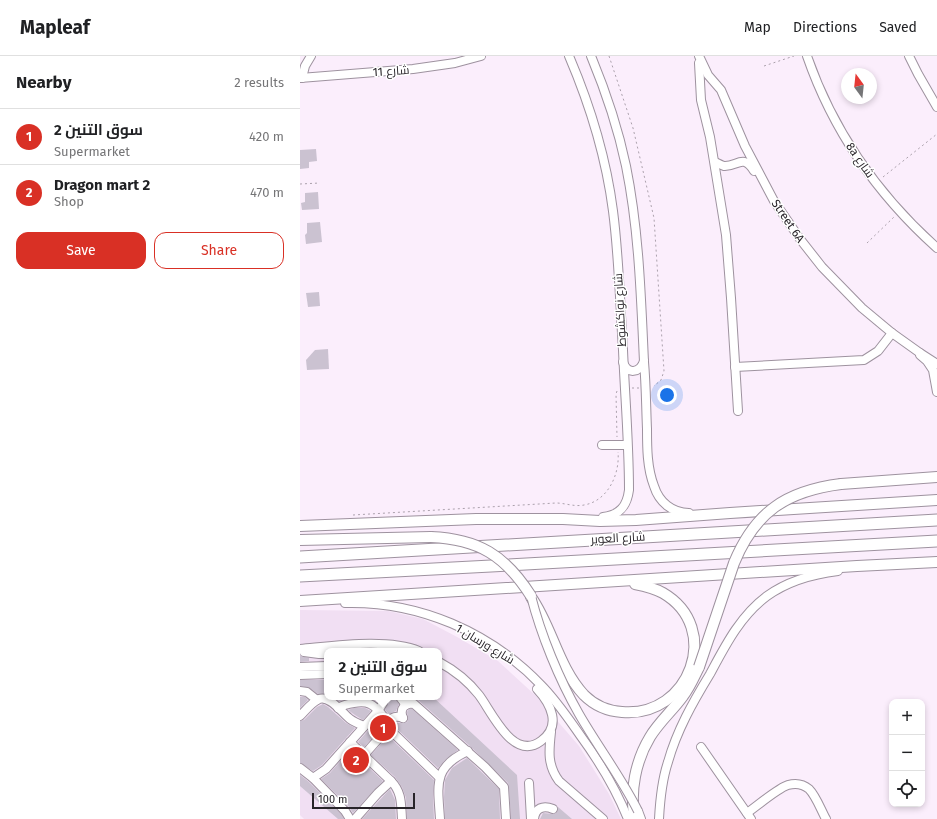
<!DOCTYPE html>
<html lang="en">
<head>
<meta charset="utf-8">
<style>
  :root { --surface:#fff; --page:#f2f2f2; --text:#202124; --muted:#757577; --line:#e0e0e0; --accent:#d93025 }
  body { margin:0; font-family:"Fira Sans",Cairo,sans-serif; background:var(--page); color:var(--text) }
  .controls { position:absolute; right:12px; bottom:12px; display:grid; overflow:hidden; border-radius:8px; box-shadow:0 2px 6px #0003 }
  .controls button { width:36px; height:36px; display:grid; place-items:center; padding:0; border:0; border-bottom:1px solid var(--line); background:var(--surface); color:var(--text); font:20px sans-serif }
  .compass { position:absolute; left:541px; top:12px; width:36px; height:36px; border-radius:50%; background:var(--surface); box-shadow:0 2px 6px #0003; rotate:345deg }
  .scale { position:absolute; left:12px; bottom:10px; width:103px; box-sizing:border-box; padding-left:4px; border:2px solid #282429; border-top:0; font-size:11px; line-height:14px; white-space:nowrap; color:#282429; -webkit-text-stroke:3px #fff; paint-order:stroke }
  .you { position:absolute; left:367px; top:339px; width:14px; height:14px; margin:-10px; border:3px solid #fff; border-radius:50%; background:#1a73e8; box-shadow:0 0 0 6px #1a73e833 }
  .badge { display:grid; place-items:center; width:26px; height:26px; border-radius:50%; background:var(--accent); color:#fff; font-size:13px; font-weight:700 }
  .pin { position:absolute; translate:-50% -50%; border:2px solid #fff; box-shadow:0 1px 4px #0006 }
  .popup { position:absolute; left:24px; top:592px; width:118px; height:52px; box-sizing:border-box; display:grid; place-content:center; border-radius:8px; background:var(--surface); filter:drop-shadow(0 1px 3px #0005); font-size:13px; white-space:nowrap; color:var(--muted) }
  .popup b { font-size:15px; color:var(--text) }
  .popup::after { content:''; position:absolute; left:50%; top:100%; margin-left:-8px; border:8px solid transparent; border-top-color:var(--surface) }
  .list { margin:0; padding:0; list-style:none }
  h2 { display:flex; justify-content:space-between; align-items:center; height:52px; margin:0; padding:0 16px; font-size:17px }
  h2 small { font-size:13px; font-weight:400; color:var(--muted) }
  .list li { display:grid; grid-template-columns:26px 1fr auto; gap:12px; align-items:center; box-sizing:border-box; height:56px; padding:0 16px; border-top:1px solid var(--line) }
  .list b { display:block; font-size:15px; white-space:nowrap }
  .list p { margin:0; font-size:13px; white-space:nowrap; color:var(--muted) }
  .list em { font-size:13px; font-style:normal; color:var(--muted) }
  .actions { display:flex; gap:8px; padding:12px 16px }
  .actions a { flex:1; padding:9px 0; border:1px solid var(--accent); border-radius:12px; text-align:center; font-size:14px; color:var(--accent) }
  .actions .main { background:var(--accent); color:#fff }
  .icon { flex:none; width:22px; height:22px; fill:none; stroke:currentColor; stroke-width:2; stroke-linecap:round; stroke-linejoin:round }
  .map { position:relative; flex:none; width:637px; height:763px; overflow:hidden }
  header { display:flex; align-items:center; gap:24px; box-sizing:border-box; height:56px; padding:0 20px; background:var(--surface); border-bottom:1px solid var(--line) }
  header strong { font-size:19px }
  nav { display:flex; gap:22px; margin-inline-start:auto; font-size:14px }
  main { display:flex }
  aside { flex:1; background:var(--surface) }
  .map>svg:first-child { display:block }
</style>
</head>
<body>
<header>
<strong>Mapleaf</strong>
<nav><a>Map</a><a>Directions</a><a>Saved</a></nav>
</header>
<main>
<aside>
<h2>Nearby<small>2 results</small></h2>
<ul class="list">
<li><span class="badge">1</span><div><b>سوق التنين 2</b><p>Supermarket</p></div><em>420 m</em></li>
<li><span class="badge">2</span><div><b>Dragon mart 2</b><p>Shop</p></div><em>470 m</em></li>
</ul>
<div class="actions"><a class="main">Save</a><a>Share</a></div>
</aside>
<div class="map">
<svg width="637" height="763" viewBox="0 0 637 763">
  <rect width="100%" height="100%" fill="#fbeefc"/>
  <path fill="#f1dff3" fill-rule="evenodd" d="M 0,554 L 88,555 L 123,563 L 159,582 L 198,605 L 235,639 L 279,690 L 309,738 L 321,763 L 4,763 L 0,759 ZM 27,595 L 139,595 L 139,641 L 27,641 Z"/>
  <g fill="#cbc2d1">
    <polygon points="16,93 17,105 9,106 9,112 0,113 0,94"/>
    <polygon points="18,136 19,153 2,154 1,147 5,146 5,137"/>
    <polygon points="20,166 22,186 6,188 5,179 7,177 7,167"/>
    <polygon points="19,236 20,250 8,251 6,237"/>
    <polygon points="28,293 29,313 7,314 6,304 15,294"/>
    <polygon points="0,600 9,602 9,605 0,606"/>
    <polygon points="0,624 27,624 27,638 18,638 10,632 0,630"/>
    <polygon points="0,641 5,641 8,644 0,652"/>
    <polygon points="34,641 57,641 39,645"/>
    <polygon points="88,641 95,641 99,648 96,655 89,658 85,654 88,647"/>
    <polygon points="107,641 133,641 217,719 220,763 211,763 209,731 208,727 171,691 118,644 108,643"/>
    <polygon points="23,648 28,651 46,667 55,672 22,709 13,715 0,707 0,665 4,664 17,651"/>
    <polygon points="54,652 65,652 71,655 63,664 55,659 48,654"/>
    <polygon points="109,653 112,653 158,694 145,704 138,712 94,670 96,667 104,667 107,666 108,663 107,656"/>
    <polygon points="78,663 83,670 64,691 58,686"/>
    <polygon points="88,680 134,724 133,741 134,763 107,763 106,742 102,731 95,721 71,699"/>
    <polygon points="50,694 83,725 53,757 49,751 21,723 30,717"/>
    <polygon points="167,702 199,733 200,763 145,763 144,741 145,724 152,712"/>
    <polygon points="0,719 9,726 41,758 44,763 38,763 0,730"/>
    <polygon points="90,733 95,744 96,763 62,763"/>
    <polygon points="258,751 272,763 240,763 243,757 254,758 256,757 258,754"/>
  </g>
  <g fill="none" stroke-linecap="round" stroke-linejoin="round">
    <defs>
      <g id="minor">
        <path d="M 269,0 C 290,49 306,101 313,155 C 319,201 320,248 323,294 C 325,341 329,387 329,434 C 327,450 320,459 303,461"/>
        <path d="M 291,0 C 306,36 318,72 326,110 C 339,174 341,241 344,306 C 346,328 346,350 347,373 C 347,391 347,412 354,430 C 359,446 372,457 389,457"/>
        <polyline points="399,0 408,19 421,34 445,90 474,145 500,183 522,211 562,252 592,277 620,297"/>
        <path d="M 507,0 C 533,75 579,140 637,192"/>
        <polyline points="609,0 618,18 637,51"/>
        <polyline points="399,7 401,44 410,81 426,179 431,242 438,355"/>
        <polyline points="0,22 113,13 155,7 181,0"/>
        <polyline points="2,22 5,10 11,0"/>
        <path d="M 415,106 C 417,107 421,109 424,110 C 437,111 443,97 454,115"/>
        <path d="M 323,306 C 327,319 340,317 344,305"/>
        <polyline points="637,308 620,297 620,299 627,305 633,314 637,336"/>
        <polyline points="435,311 564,304 578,295 592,277"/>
        <polyline points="302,389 327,389"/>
        <path d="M 45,547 C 119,545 190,576 241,629 C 256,644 268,662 280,679 C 299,705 316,733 328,763"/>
        <path d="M 0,593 C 34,590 88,582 119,595"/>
        <polyline points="4,596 19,598 27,598"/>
        <path d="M 139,606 C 154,614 168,625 179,639 C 192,656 213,706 241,685 C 262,670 251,648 237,633"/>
        <polyline points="0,611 27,610"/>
        <polyline points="0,619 27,618"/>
        <polyline points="0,635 7,636 17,644"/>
        <polyline points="100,641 106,649"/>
        <path d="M 38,652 C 45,648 62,644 70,648 C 77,651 83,660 88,666"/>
        <path d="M 0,660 C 5,655 12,646 19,643 C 30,639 42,657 50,663 C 54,666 59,668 64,670"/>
        <path d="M 103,662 C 99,653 105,646 114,648 L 185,711 L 204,731 L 206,763"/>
        <path d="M 103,662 C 95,659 87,662 88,672 L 139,721"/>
        <path d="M 251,676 C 249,694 247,709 259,725 L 303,763"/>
        <path d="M 50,686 L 91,725 C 102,736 101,748 102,763"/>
        <polyline points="401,691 451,763"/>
        <polyline points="64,699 88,672"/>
        <polyline points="0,712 13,722 45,755 50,763"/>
        <polyline points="13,722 26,713 78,655 83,647 83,641"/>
        <polyline points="229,727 231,763"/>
        <polyline points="338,755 341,763"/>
        <path d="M 447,757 C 457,750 478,732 488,729 C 495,727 503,728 509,733 C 516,740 521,754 526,763"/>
        <polyline points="55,763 78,737 91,725"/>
        <path d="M 140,763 C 138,730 132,711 168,695"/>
        <path d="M 234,763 C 235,752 243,749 253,753"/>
        <path d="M 359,763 C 360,744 362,724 368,706 C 377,674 393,646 410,618 C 425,590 440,560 467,540 C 488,525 513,518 538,515"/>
      </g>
      <g id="major">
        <polyline points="541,428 637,421"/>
        <polyline points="0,470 176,463 263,463 300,465 336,464 430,457 637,444"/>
        <polyline points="0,484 131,481"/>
        <path d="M 231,541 C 252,571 258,611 284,639 C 294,649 307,655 322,656 C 390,662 423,572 363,537 C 354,532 345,530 335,528"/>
        <polyline points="0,545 557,510 637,506"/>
        <path d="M 335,763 C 329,736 336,704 350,681 C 359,666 373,654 383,640 C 390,631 394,621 399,611"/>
      </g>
      <g id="highway">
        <polyline points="0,501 637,464"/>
        <polyline points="0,520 191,510 637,485"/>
      </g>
    </defs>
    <use href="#minor" stroke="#9e929f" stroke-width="10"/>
    <use href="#major" stroke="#9e929f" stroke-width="12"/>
    <use href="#highway" stroke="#9e929f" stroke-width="13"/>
    <g stroke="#aba1ac" stroke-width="1" stroke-dasharray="2 3" stroke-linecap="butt">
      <polyline points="309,0 333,72 354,162 364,315 361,324 354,330"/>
      <polyline points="464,10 494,0"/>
      <polyline points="583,121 637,78"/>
      <polyline points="0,128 20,127"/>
      <polyline points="567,187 594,161"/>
      <polyline points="332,332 339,332"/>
      <polyline points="317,335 316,338 317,381"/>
      <path d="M 53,459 L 256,447 C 265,447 274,451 284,449 C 308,445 320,418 318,396"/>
    </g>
    <use href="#minor" stroke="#fff" stroke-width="8"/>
    <use href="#major" stroke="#fff" stroke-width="10"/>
    <use href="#highway" stroke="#fff" stroke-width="11"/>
    <defs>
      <path id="minor-bridge" d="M 231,540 C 241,579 259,623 279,658 C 298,691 321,721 338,755"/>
      <g id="major-bridge">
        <path d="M 131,481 C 178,483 205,499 231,540"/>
        <path d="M 399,611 L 434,507 C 455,456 486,435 541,428"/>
      </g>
    </defs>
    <use href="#minor-bridge" stroke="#9e929f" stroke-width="10" stroke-linecap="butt"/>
    <use href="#major-bridge" stroke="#9e929f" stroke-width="12" stroke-linecap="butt"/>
    <use href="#minor-bridge" stroke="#fff" stroke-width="8"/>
    <use href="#major-bridge" stroke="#fff" stroke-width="10"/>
  </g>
  <g text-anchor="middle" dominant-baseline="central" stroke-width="3" stroke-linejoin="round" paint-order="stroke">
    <g font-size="12" fill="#282429" stroke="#fff">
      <text transform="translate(91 15) rotate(-4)">شارع 11</text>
      <text transform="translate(560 104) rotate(55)">8a شارع</text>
      <text transform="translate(488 165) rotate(56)">Street 6A</text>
      <text transform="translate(320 254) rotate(-93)">شارع نواكشوط</text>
      <text transform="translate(318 482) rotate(-3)">شارع العوير</text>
      <text transform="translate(185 588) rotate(31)">شارع ورسان 1</text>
    </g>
  </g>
</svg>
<div class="controls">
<button>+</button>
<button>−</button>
<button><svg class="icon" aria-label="locate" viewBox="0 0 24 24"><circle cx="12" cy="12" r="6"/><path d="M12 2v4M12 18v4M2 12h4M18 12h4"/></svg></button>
</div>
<svg class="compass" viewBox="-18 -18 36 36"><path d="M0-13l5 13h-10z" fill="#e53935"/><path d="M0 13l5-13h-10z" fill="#757577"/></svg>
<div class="scale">100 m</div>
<div class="you"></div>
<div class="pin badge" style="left:83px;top:672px">1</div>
<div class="popup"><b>سوق التنين 2</b>Supermarket</div>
<div class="pin badge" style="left:56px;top:704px">2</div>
</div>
</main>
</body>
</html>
